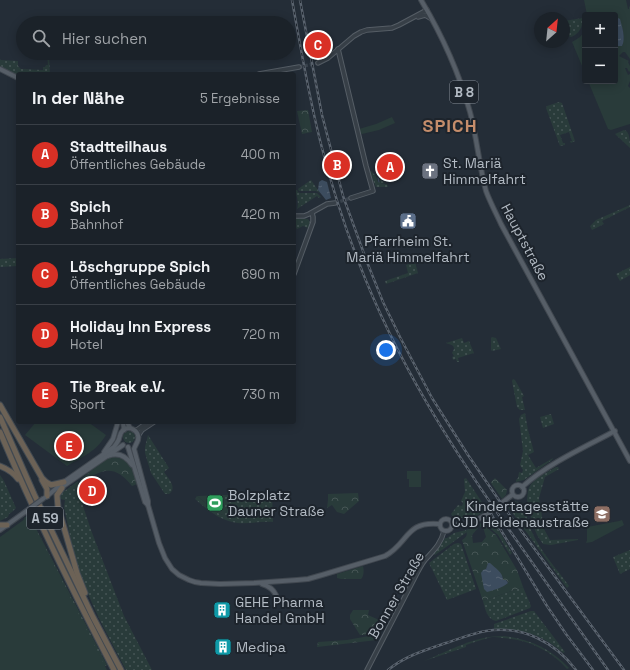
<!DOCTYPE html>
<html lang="de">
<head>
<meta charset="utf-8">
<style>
  :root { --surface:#1b2229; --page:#282f35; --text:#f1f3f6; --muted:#a0a4a8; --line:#393f46; --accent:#d93025 }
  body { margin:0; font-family:"Space Grotesk",sans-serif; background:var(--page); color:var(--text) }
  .controls { position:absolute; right:12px; top:12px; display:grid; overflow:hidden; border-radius:4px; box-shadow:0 2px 10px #0003 }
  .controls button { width:36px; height:36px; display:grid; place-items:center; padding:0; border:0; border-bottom:1px solid var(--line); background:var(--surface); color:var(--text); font:20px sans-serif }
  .compass { position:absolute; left:534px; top:12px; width:36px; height:36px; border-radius:50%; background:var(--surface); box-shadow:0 2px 10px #0003; rotate:27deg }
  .you { position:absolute; left:386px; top:350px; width:14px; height:14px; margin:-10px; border:3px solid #fff; border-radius:50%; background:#1a73e8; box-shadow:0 0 0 6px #1a73e833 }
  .badge { display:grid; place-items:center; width:26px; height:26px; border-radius:50%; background:var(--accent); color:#fff; font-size:13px; font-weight:700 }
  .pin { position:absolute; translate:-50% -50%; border:2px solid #fff; box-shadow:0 1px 4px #0006 }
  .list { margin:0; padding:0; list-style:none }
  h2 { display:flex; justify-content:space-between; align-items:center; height:52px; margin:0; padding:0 16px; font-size:17px }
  h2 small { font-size:13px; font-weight:400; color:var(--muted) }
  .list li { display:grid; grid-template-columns:26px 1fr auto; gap:12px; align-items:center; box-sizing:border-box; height:60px; padding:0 16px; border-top:1px solid var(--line) }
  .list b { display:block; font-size:15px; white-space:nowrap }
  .list p { margin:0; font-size:13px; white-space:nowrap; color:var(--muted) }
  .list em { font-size:13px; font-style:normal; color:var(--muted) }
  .icon { flex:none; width:22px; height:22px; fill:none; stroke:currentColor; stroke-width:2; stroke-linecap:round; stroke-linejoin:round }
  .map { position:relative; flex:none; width:630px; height:670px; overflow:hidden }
  .search { position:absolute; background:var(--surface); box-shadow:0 2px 10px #0003; left:16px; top:16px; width:280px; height:44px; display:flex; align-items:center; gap:10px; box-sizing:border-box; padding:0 14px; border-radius:22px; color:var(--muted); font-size:15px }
  .panel { position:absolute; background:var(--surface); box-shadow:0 2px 10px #0003; left:16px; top:72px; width:280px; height:352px; border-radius:4px }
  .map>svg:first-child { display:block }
</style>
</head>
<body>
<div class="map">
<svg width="630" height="670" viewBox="0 0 630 670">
  <defs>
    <pattern id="grass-dots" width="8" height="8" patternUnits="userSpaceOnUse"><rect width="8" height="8" fill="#293b3a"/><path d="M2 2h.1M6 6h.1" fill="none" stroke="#465555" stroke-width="1.8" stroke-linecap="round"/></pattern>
    <pattern id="forest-crowns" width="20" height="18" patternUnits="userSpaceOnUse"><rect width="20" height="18" fill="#293b3a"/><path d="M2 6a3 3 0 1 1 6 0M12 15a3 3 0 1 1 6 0" fill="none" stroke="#465555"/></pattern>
    <pattern id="water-ripples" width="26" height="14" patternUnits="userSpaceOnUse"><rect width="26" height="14" fill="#3c4c5e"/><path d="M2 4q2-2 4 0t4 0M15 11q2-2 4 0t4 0" fill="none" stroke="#566473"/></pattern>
  </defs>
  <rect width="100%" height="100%" fill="#242d37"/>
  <g fill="url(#grass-dots)">
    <path d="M 583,18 C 583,27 579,34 571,37 L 564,34 L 564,21 Z"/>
    <polygon points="47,54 49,54 50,74 18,75 0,68 0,59 1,60 18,61 18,66 21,69 43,70 43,67 45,67 46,65 48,65"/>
    <polygon points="559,102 562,103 575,141 571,143 570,141 572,141 569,132 560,135 563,143 565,143 565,145 560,146 546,108 547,106"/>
    <path d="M 624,130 C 630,131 630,142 630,148 L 615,134 Z"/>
    <polygon points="369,171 371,171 376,176 378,182 380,182 379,179 380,179 385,183 380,183 387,184 388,187 376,187"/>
    <polygon points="311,180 320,193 316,191 299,191 298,189"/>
    <path d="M 295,190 L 297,190 L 298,192 L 300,193 L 317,193 L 321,197 L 319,198 L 317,196 L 297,209 C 299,204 297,196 295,190 Z"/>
    <polygon points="630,205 630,207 602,221 604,224 592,230 590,226 596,220"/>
    <polygon points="294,218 308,219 310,222 308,228 303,226 297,229 294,223"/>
    <polygon points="18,258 18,266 0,267 0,259"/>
    <polygon points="415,262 418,273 386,284 385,281 408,273 406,265"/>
    <polygon points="630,267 630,275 620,281 616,274"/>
    <polygon points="492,337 496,338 501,349 492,351 491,350 491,338"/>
    <path d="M 462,338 L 464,343 L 469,341 L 474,353 L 458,358 L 459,362 L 457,362 L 456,359 L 453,360 L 452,357 L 454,356 L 452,353 L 454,349 C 454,344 450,345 446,343 Z"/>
    <polygon points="513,379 515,380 524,396 522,397 525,410 520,410 517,407 512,381"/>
    <polygon points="525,413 528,430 534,452 528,455 536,468 553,458 552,460 524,480 516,482 516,480 518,478 519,472 522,473 523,470 520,465 523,451 519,419 521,415"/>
    <polygon points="551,414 554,424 543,428 540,417"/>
    <circle cx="129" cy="437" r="6"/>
    <path d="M 148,435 L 169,468 L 164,472 C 168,478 178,488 169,494 L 165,494 L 151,473 L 145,453 L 145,447 Z"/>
    <polygon points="556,467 558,467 559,469 545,477 539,498 544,529 550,540 578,539 578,540 551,545 543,544 537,535 533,525 527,500 528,490 531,484 537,478"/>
    <polygon points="0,475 4,481 16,508 12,512 9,514 8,517 0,521"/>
    <polygon points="466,478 487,510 473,518 454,518 451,514 458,505 462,506 463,503 461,501 465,492 464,479"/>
    <path d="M 78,481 L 83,506 L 91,530 L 124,616 L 152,670 L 126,670 C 108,636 87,598 76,561 C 71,543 68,525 64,507 L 65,500 L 60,499 L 58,496 Z"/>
    <path d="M 223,495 L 272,495 L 273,522 C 261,521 249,524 238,523 C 220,521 208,510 195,499 L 197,496 L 218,513 L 223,515 Z"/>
    <path d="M 513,501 L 523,503 C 527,512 527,523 532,532 C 540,551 557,569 569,586 L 567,588 L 506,504 Z"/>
    <polygon points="29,515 107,665 103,667 24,518"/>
    <polygon points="490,515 493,521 494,526 496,525 512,553 510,555 498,535 484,523 483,521"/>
    <polygon points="466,530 467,532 435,555 434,553 442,543 445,538 447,538 454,533"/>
    <polygon points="458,543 461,544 476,589 447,600 429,563 454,544"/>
    <polygon points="630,550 630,569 620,574 613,557"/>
    <path d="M 523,587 L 531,606 L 530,608 L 496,621 C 487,619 485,609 483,601 Z"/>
    <path d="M 531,611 L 534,611 L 565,652 L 563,653 C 544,635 520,628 494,629 L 494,624 Z"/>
    <path d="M 504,636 C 530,639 551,649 569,668 L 567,669 C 551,650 527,639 502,638 C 499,637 495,637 492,637 C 483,639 475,642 466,645 L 466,647 L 424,661 C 451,650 474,636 504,636 Z"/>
  </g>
  <g fill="url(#forest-crowns)" fill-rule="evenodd">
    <polygon points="308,110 312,132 302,134 297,111"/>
    <path d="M 114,456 C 131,458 133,470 137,484 L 132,486 C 114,463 101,469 80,484 L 80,480 C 90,472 101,460 114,456 Z"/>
    <polygon points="495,478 507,490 506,495 502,499 491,483 491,482"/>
    <polygon points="358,493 359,501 344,514 337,512 332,505 327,508 328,500 328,494"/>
    <path d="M 481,523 L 496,535 L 517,570 L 523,587 L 483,601 L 462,540 C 466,537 468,536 466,530 L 476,526 L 478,528 L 472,535 L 473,543 L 482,542 L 486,537 L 483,527 L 480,527 L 480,524 ZM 487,566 L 503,577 L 503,580 L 506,580 L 508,582 L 507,584 L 493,590 L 484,589 L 483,571 L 486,569 Z"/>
    <path d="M 363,566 C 364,570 364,576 361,579 L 341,579 L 337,578 L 337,574 Z"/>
    <path d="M 353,610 L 369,610 L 368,615 L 379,620 C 374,630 373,636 360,635 L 350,619 L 350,615 Z"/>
    <polygon points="388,613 390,614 377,640 317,647 318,642 347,640 369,636 373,635 376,631 378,632 379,630 380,631"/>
  </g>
  <g fill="#293b3a">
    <path d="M 584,0 L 626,0 L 628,9 L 629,9 L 629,7 L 630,6 L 630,59 L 625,52 L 623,52 L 619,56 L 629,61 L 628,62 L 630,66 L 630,71 L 629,72 L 627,68 L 625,68 L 628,75 L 630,74 L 630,81 L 628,86 L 630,88 L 630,124 L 611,130 L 608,129 L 588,81 L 615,81 L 615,28 L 617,46 L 622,46 C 625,37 623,25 617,18 L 615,19 L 615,15 L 587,15 Z"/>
    <polygon points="585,31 585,73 572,42 580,37"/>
    <polygon points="392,117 395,123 379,130 362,134 360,133 359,129 376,124"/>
    <path d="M 36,422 L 88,422 L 106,435 C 95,453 83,456 67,466 L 25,435 Z"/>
    <polygon points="407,471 421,471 421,487 409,487 409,479 407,479"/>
    <polygon points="223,495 223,515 218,513 197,496"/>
    <polygon points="29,516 107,670 0,670 0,537"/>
    <polygon points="622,520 624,525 592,542 586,543 587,540 587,527 619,521"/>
  </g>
  <g fill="url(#water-ripples)">
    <path d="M 618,18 L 620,19 C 622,26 626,39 622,46 L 618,46 L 616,41 C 618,36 615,25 615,19 Z"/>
    <polygon points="322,180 327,182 331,198 326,200 318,190 319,182"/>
    <path d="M 488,563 L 490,563 C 495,568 503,572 503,580 L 506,580 L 508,583 C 502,588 494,590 487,592 L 484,589 L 481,573 L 483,570 L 486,569 Z"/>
  </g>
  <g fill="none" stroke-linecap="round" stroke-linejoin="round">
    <polyline stroke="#3c4c5e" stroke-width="1" points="378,178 379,182"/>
    <g stroke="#39424c" stroke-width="3.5" stroke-dasharray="3.5 2" stroke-linecap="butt">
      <polyline points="299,67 318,63"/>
      <polyline points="335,203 351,198"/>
    </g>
    <defs>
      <g id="minor">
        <polyline points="418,17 425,15 430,18"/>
        <polyline points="338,49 366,166 373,191 351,198"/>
        <polyline points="318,63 328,58 354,36 361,32 367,30 392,28 399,25 427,10"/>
        <polyline points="259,74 299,67"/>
        <polyline points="294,216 304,216 309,214 327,204 335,203"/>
        <polyline points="294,274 313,222 313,217 312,213"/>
        <polyline points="134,430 137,430 148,422"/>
        <polyline points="138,436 142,430 154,422"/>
        <path d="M 367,670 L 415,577 C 418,571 421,565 425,560 C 433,551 441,544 444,531"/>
      </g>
      <g id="major">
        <path d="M 421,0 C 442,35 459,73 470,112 C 477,138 479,165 486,191 C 490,202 496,213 501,224 L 630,461"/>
        <polyline points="0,69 18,78"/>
        <polyline points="123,422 124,430"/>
        <polyline points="127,422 130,428"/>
        <path d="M 128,447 L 145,502 L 148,505 L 159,543 L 165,558 L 172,569 L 179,575 L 189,580 L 195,582 L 201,583 L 220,584 L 254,583 L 297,580 L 308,579 L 322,575 L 385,556 C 409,543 405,521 439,524"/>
        <polyline points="104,452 113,439 118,422"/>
        <path d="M 108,456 C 118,452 126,456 132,465"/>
        <circle cx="518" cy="491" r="6"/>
        <path d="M 522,487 C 549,463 583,448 615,431"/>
        <polyline points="59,489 123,445"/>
        <path d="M 46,497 L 64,482 L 114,447 C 116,444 118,442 119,439 C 120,435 120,433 123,430 C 130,425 140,431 138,440 C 137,443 135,446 134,449 L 148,501 L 148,505"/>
        <circle cx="446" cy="525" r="6"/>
        <path d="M 452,525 C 479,525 492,510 512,495"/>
        <polyline points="0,530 25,512"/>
        <path d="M 262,584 C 269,586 273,589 276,595"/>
      </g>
      <g id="highway">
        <polyline points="0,405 42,478 46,482 51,485 64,482"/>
        <polyline points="0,417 34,494 93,617 121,670"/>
        <path d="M 0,432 C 34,513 73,592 114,670"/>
        <path d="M 0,466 C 8,469 13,472 18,479"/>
        <polyline points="42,480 47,489 47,496"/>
        <polyline points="62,488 57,495 58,507 69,545 77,573 85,593"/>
        <polyline points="0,525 7,525"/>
      </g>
    </defs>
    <use href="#minor" stroke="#555d65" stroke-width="5.5"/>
    <use href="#major" stroke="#414850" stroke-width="6"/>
    <use href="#highway" stroke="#424a52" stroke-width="7"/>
    <use href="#minor" stroke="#373f47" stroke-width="3.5"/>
    <use href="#major" stroke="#565e67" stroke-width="4"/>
    <use href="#highway" stroke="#6c6256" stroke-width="5"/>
    <defs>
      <g id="rail">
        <path d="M 292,0 C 301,49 309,99 322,148 C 332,187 344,225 359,263 C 396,360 451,447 510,531 C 543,578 575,624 608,670"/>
        <polyline points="300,0 322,115 343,196 367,262 383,302 400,337 432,398 468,455 503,506 624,670"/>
        <polyline points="488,509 547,606 566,634 593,670"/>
        <path d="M 388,670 C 405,656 425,650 446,643 C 459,639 473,633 486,631 C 522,625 555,642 576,670"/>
      </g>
    </defs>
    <use href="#rail" stroke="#5a636e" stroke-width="2.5"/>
    <use href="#rail" stroke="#1d242c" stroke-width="1" stroke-dasharray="3" stroke-linecap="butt"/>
    <defs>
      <polyline id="major-bridge" points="25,512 44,498"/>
    </defs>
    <use href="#major-bridge" stroke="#414850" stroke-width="6" stroke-linecap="butt"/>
    <use href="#major-bridge" stroke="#565e67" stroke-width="4"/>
  </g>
  <defs>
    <symbol id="church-square" viewBox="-11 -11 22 22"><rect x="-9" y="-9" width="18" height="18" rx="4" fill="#6b7280" stroke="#1d242c"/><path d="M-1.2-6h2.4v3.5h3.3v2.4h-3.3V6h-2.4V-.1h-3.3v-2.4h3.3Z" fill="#fff"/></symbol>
    <symbol id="civic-square" viewBox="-11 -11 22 22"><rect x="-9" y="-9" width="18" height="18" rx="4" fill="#5c6f8a" stroke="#1d242c"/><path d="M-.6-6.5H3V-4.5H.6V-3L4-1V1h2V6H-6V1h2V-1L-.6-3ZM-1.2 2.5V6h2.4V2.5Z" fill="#fff"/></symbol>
    <symbol id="stadium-square" viewBox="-11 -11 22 22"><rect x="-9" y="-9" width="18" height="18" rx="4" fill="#2e9e5b" stroke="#1d242c"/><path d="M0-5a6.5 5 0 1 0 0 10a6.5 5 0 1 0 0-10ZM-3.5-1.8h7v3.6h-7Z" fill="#fff"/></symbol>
    <symbol id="school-square" viewBox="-11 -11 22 22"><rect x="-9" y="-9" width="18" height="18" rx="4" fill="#8d6e63" stroke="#1d242c"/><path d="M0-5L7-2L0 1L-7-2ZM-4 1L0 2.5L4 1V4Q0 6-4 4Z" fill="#fff"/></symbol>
    <symbol id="building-square" viewBox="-11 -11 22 22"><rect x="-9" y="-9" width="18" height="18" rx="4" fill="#0f9aa8" stroke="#1d242c"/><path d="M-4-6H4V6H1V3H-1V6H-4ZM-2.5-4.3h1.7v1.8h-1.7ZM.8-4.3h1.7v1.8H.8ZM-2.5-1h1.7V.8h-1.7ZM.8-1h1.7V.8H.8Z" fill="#fff"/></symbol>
  </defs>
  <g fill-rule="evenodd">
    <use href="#church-square" x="420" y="161" width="20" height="20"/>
    <use href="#civic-square" x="398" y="211" width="20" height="20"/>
    <use href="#stadium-square" x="205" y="493" width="20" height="20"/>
    <use href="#school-square" x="592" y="504" width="20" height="20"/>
    <use href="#building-square" x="212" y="600" width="20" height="20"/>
    <use href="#building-square" x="213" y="637" width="20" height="20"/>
  </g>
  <g text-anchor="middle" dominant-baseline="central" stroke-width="4" stroke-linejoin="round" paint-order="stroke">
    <g fill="#1d242c" stroke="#858d96" stroke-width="1">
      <rect x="450" y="81" width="28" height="22" rx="3"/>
      <rect x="27" y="507" width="36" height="22" rx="3"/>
    </g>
    <g font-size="13" font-weight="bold" fill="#b2bac3">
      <text x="464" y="92">B 8</text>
      <text x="45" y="518">A 59</text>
    </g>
    <g font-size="14" fill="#b2bac3" stroke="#1d242c" text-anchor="start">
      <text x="443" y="163">St. Mariä<tspan x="443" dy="16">Himmelfahrt</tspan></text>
      <text x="408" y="241" text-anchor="middle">Pfarrheim St.<tspan x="408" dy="16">Mariä Himmelfahrt</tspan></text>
      <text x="228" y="495">Bolzplatz<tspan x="228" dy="16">Dauner Straße</tspan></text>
      <text x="589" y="506" text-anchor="end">Kindertagesstätte<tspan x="589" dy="16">CJD Heidenaustraße</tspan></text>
      <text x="235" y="602">GEHE Pharma<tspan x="235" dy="16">Handel GmbH</tspan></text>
      <text x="236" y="647">Medipa</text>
    </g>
    <g font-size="14" fill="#b2bac3" stroke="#1d242c">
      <text transform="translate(525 242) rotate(62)">Hauptstraße</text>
      <text transform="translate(396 595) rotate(-60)">Bonner Straße</text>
    </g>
    <g font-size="18" font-weight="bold" letter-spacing="1" fill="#c58d6b" stroke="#1d242c">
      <text x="450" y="125">SPICH</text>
    </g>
  </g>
</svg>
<div class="controls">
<button>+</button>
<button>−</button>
</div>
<svg class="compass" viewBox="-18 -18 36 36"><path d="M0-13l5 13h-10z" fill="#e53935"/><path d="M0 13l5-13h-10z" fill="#a0a4a8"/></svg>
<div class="you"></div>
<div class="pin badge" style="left:390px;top:167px">A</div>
<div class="pin badge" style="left:337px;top:165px">B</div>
<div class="pin badge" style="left:318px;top:45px">C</div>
<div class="pin badge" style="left:92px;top:491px">D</div>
<div class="pin badge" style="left:69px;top:446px">E</div>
<div class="search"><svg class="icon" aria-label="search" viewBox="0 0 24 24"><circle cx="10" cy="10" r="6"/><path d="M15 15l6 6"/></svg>Hier suchen</div>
<section class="panel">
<h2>In der Nähe<small>5 Ergebnisse</small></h2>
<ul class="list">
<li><span class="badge">A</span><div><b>Stadtteilhaus</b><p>Öffentliches Gebäude</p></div><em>400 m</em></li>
<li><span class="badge">B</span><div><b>Spich</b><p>Bahnhof</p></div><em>420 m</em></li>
<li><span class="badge">C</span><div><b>Löschgruppe Spich</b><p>Öffentliches Gebäude</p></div><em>690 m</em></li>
<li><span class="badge">D</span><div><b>Holiday Inn Express</b><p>Hotel</p></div><em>720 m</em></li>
<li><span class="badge">E</span><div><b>Tie Break e.V.</b><p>Sport</p></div><em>730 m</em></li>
</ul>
</section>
</div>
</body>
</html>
